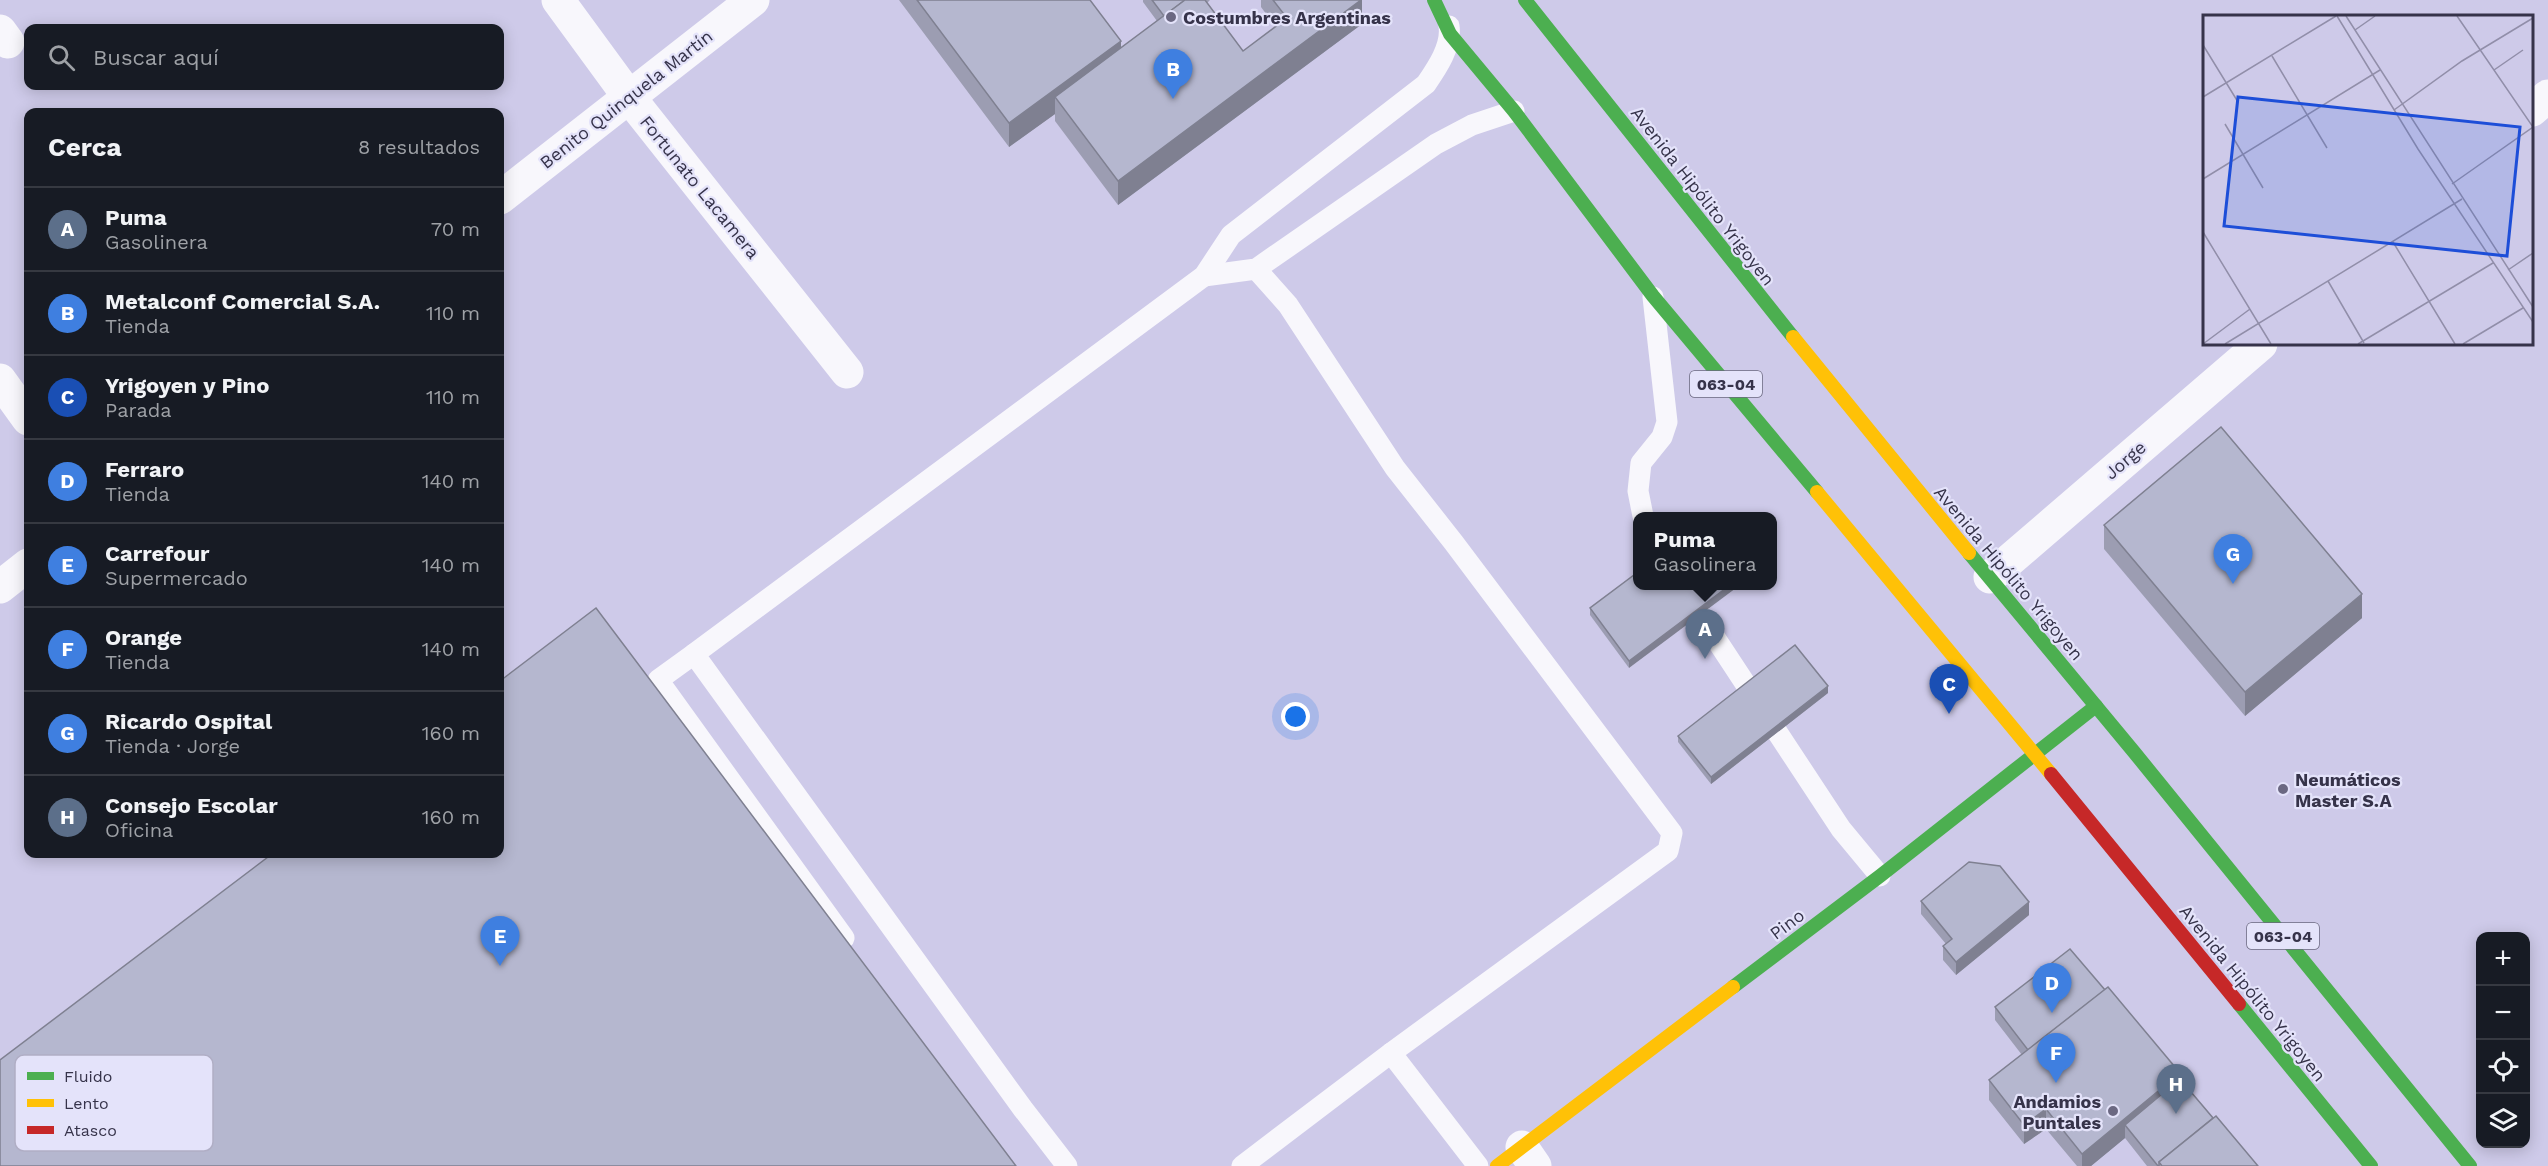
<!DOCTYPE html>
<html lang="es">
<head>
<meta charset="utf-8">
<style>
  :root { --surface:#171b24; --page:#20242c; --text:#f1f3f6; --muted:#9ea1a6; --line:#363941; --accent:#db2777 }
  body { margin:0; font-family:"Work Sans",sans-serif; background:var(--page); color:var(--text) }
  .controls { position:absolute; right:18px; bottom:18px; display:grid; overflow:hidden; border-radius:12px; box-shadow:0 3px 15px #0003 }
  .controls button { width:54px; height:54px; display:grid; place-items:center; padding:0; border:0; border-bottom:2px solid var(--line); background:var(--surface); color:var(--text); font:30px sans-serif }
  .you { position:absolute; left:1296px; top:717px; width:21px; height:21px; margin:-15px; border:4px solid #fff; border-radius:50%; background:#1a73e8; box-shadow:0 0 0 9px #1a73e833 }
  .badge { display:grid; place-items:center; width:39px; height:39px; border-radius:50%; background:var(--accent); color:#fff; font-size:20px; font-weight:700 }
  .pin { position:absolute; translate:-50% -50px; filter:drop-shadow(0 2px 3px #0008) }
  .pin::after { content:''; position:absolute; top:32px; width:21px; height:18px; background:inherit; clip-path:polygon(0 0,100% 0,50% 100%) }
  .popup { position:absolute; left:1633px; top:512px; width:144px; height:78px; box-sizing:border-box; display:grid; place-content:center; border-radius:12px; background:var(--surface); filter:drop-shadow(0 2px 4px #0005); font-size:20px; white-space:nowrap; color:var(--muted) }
  .popup b { font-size:22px; color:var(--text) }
  .popup::after { content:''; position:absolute; left:50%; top:100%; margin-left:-12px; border:12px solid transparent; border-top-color:var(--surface) }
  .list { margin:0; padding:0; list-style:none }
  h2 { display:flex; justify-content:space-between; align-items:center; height:78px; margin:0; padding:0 24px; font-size:26px }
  h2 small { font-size:20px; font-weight:400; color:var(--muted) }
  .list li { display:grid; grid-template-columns:39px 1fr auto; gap:18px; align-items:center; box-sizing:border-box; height:84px; padding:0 24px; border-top:2px solid var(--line) }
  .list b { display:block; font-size:22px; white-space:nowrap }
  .list p { margin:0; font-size:20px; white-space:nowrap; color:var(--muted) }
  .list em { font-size:20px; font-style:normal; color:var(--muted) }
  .icon { flex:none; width:33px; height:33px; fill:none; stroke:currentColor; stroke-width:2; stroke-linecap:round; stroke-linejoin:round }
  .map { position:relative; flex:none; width:2548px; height:1166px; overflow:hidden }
  .search { position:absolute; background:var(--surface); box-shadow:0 3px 15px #0003; left:24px; top:24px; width:480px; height:66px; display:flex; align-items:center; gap:15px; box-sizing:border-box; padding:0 21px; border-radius:12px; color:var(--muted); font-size:22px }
  .panel { position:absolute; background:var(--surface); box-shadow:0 3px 15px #0003; left:24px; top:108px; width:480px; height:750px; border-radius:12px }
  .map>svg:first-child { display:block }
</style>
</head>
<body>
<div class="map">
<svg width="2548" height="1166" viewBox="0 0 2548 1166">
  <rect width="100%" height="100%" fill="#cecae9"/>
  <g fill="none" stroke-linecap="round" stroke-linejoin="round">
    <g stroke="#f8f7fc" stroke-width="21">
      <polyline points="1204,276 1256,269 1436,144 1472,125 1514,111"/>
      <polyline points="1643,516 1638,491 1641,463 1662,437 1667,422 1653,297"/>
      <polyline points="1681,586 1841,829 1880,876"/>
      <polyline points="694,654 658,680 844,938"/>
      <polyline points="1391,1053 1478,1166"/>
      <path d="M 1067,1166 L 1023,1109 L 694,654 L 1204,276 L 1231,235 L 1426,84 C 1437,68 1452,46 1449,26"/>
      <polyline points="1242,1166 1391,1053 1668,851 1672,833 1454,543 1395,468 1288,305 1256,269"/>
    </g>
    <g stroke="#f8f7fc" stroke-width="33">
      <polyline points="558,0 629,97 847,372"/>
      <polyline points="0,31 8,42"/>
      <polyline points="2532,110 2548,96"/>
      <polyline points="500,198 753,0"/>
      <polyline points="0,380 28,419"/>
      <polyline points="1990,577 2261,344"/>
      <polyline points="0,587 28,565"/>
      <polyline points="1522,1147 1535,1166"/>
    </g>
    <g stroke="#4caf50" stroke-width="14">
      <polyline points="1434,0 1450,34 1514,111 1653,296 1817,492"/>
      <polyline points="1525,0 1793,337"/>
      <polyline points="1969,553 2134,752 2470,1166"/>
      <polyline points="1733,987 1880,876 2096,706"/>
      <polyline points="2239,1004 2371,1166"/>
    </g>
    <g stroke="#ffc107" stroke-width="14">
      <polyline points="1793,337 1969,553"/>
      <polyline points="1817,492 2051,774"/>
      <polyline points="1497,1166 1733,987"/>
    </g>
    <polyline stroke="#c62828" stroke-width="14" points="2051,774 2239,1004"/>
  </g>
  <g fill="#9c9db2">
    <polygon points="899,0 1090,0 1121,48 1157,21 1143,2 1143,0 1210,0 1207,3 1243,51 1276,27 1261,7 1261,0 1362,0 1362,24 1118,205 1055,121 1055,114 1009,147"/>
    <polygon points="2104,525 2362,618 2245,716 2104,549"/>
    <polygon points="1638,572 1629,668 1590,615 1590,608"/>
    <polygon points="1828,693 1711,784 1678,742 1678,736"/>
    <polygon points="1921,901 2029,915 1956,975 1943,960 1943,946 1946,944 1921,914"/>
    <polygon points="1995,1007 2180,1079 2213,1118 2258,1166 2147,1166 2125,1138 2091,1166 2077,1166 2046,1129 2024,1144 1989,1100 1989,1080 2022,1055 1995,1020"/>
  </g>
  <g fill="#7f8091">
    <polygon points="1361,0 1362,0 1362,24 1118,205 1118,181"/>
    <polygon points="1121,41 1121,65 1055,97 1055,114 1009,147 1009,123"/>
    <polygon points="1730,585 1740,585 1629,668 1629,661"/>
    <polygon points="2362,594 2362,618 2245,716 2245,692"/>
    <polygon points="1828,686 1828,693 1711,784 1711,777"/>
    <polygon points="2029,902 2029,915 1956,975 1956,962"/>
    <polygon points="2180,1073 2180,1093 2125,1125 2125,1138 2091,1166 2082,1166 2082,1154"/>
    <polygon points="2046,1109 2046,1129 2024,1144 2024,1125"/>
  </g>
  <g fill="#b5b7cf" stroke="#7f8091" stroke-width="1.5">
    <polygon points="917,0 1090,0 1121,41 1009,123"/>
    <polygon points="1152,0 1185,0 1164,16"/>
    <polygon points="1185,0 1205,0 1243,51 1287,18 1273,0 1361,0 1118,181 1055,97"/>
    <polygon points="2221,427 2362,594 2245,692 2104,525"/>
    <polygon points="1638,572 1638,585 1730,585 1629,661 1590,608"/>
    <polygon points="596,608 1016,1166 0,1166 0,1060 272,854 500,854 500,681"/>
    <polygon points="1795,645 1828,686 1711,777 1678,736"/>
    <polygon points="1969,862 2000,866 2029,902 1956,962 1943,946 1952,939 1921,901"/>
    <polygon points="2070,949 2105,990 2028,1050 1995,1007"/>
    <polygon points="2108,987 2180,1073 2082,1154 2046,1109 2024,1125 1989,1080"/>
    <polygon points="2180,1079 2213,1118 2159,1162 2159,1166 2158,1166 2125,1125"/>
    <polygon points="2216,1116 2258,1166 2162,1166 2159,1162"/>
  </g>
  <g fill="#6b6882" stroke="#e4e3fa" stroke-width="2">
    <circle cx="1171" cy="17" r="6"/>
    <circle cx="2283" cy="789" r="6"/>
    <circle cx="2113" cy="1111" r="6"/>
  </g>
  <g text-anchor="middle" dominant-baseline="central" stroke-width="4.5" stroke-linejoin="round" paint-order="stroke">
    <g fill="#e4e3fa" stroke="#6a687f" stroke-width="1.5">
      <rect x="1690" y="371" width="72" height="26" rx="4.5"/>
      <rect x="2247" y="923" width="72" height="26" rx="4.5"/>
    </g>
    <g font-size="16" font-weight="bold" fill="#36334a">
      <text x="1726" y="384">063-04</text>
      <text x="2283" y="936">063-04</text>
    </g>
    <g font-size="18" font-weight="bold" fill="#36334a" stroke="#e4e3fa" text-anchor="start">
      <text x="1183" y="17">Costumbres Argentinas</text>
      <text x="2295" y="779">Neumáticos<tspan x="2295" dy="21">Master S.A</tspan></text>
      <text x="2101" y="1101" text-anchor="end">Andamios<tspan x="2101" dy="21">Puntales</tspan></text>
    </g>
    <g font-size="18" fill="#36334a" stroke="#e4e3fa">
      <text transform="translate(626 99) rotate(-38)">Benito Quinquela Martín</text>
      <text transform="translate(700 187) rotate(51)">Fortunato Lacamera</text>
      <text transform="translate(1703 196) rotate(52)">Avenida Hipólito Yrigoyen</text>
      <text transform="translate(2125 460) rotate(-41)">Jorge</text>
      <text transform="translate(2009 573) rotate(50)">Avenida Hipólito Yrigoyen</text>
      <text transform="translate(1787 924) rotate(-37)">Pino</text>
      <text transform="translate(2253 993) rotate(51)">Avenida Hipólito Yrigoyen</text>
    </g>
  </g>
  <g transform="translate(2203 15)">
    <rect width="330" height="330" fill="#cecae9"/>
    <path fill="none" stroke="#918ea9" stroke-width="1.5" d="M 134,1 L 215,134 L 330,307M 143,1 L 330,292M 152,15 L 172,1M 0,30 L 35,87M 69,41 L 124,133M 291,55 L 320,35M 0,82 L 133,1M 191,95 L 259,46 L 330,3M 22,109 L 60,173M 0,164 L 177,55M 249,169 L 330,112 L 254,1M 0,217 L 68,329M 190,227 L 252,329M 305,255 L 330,238M 125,266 L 161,328M 0,329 L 47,294M 22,329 L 259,184M 155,329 L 290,248M 260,329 L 320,293"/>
    <path fill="#1d4ed8" fill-opacity="0.15" stroke="#1d4ed8" stroke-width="3" d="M 35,82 L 317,112 L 304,241 L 21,211 Z"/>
    <rect width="330" height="330" fill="none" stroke="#36334a" stroke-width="3"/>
  </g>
  <rect x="15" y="1055" width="198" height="96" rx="9" fill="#e4e3fa" stroke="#b0aec5" stroke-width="1.5"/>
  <rect x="27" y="1072" width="27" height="8" fill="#4caf50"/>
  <rect x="27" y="1099" width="27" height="8" fill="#ffc107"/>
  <rect x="27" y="1126" width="27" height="8" fill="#c62828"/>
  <g font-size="16" fill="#36334a">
    <text x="64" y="1082">Fluido</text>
    <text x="64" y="1109">Lento</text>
    <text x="64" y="1136">Atasco</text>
  </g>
</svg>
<div class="controls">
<button>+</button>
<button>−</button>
<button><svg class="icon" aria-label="locate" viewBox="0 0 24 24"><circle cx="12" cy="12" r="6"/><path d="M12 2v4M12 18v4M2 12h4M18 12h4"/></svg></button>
<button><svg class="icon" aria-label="layers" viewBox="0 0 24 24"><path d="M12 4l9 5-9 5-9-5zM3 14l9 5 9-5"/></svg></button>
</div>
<div class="you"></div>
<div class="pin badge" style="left:1705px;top:659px;background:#5c6f8a">A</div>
<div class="popup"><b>Puma</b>Gasolinera</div>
<div class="pin badge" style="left:1173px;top:99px;background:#3f7fe0">B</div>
<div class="pin badge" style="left:1949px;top:714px;background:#1a4fb4">C</div>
<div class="pin badge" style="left:2052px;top:1013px;background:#3f7fe0">D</div>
<div class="pin badge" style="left:500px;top:966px;background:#3f7fe0">E</div>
<div class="pin badge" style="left:2056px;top:1083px;background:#3f7fe0">F</div>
<div class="pin badge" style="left:2233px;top:584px;background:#3f7fe0">G</div>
<div class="pin badge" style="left:2176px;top:1114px;background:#5c6f8a">H</div>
<div class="search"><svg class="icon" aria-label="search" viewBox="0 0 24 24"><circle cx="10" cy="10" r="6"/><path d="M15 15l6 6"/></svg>Buscar aquí</div>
<section class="panel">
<h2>Cerca<small>8 resultados</small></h2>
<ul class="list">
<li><span class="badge" style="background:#5c6f8a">A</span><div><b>Puma</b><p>Gasolinera</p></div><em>70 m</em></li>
<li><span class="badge" style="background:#3f7fe0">B</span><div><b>Metalconf Comercial S.A.</b><p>Tienda</p></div><em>110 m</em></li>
<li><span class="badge" style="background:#1a4fb4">C</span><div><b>Yrigoyen y Pino</b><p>Parada</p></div><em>110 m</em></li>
<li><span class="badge" style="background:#3f7fe0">D</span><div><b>Ferraro</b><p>Tienda</p></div><em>140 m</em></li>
<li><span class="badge" style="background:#3f7fe0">E</span><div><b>Carrefour</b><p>Supermercado</p></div><em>140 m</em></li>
<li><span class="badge" style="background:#3f7fe0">F</span><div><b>Orange</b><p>Tienda</p></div><em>140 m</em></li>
<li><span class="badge" style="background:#3f7fe0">G</span><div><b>Ricardo Ospital</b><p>Tienda · Jorge</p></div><em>160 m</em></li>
<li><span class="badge" style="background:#5c6f8a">H</span><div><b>Consejo Escolar</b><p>Oficina</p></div><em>160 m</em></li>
</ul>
</section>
</div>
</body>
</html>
